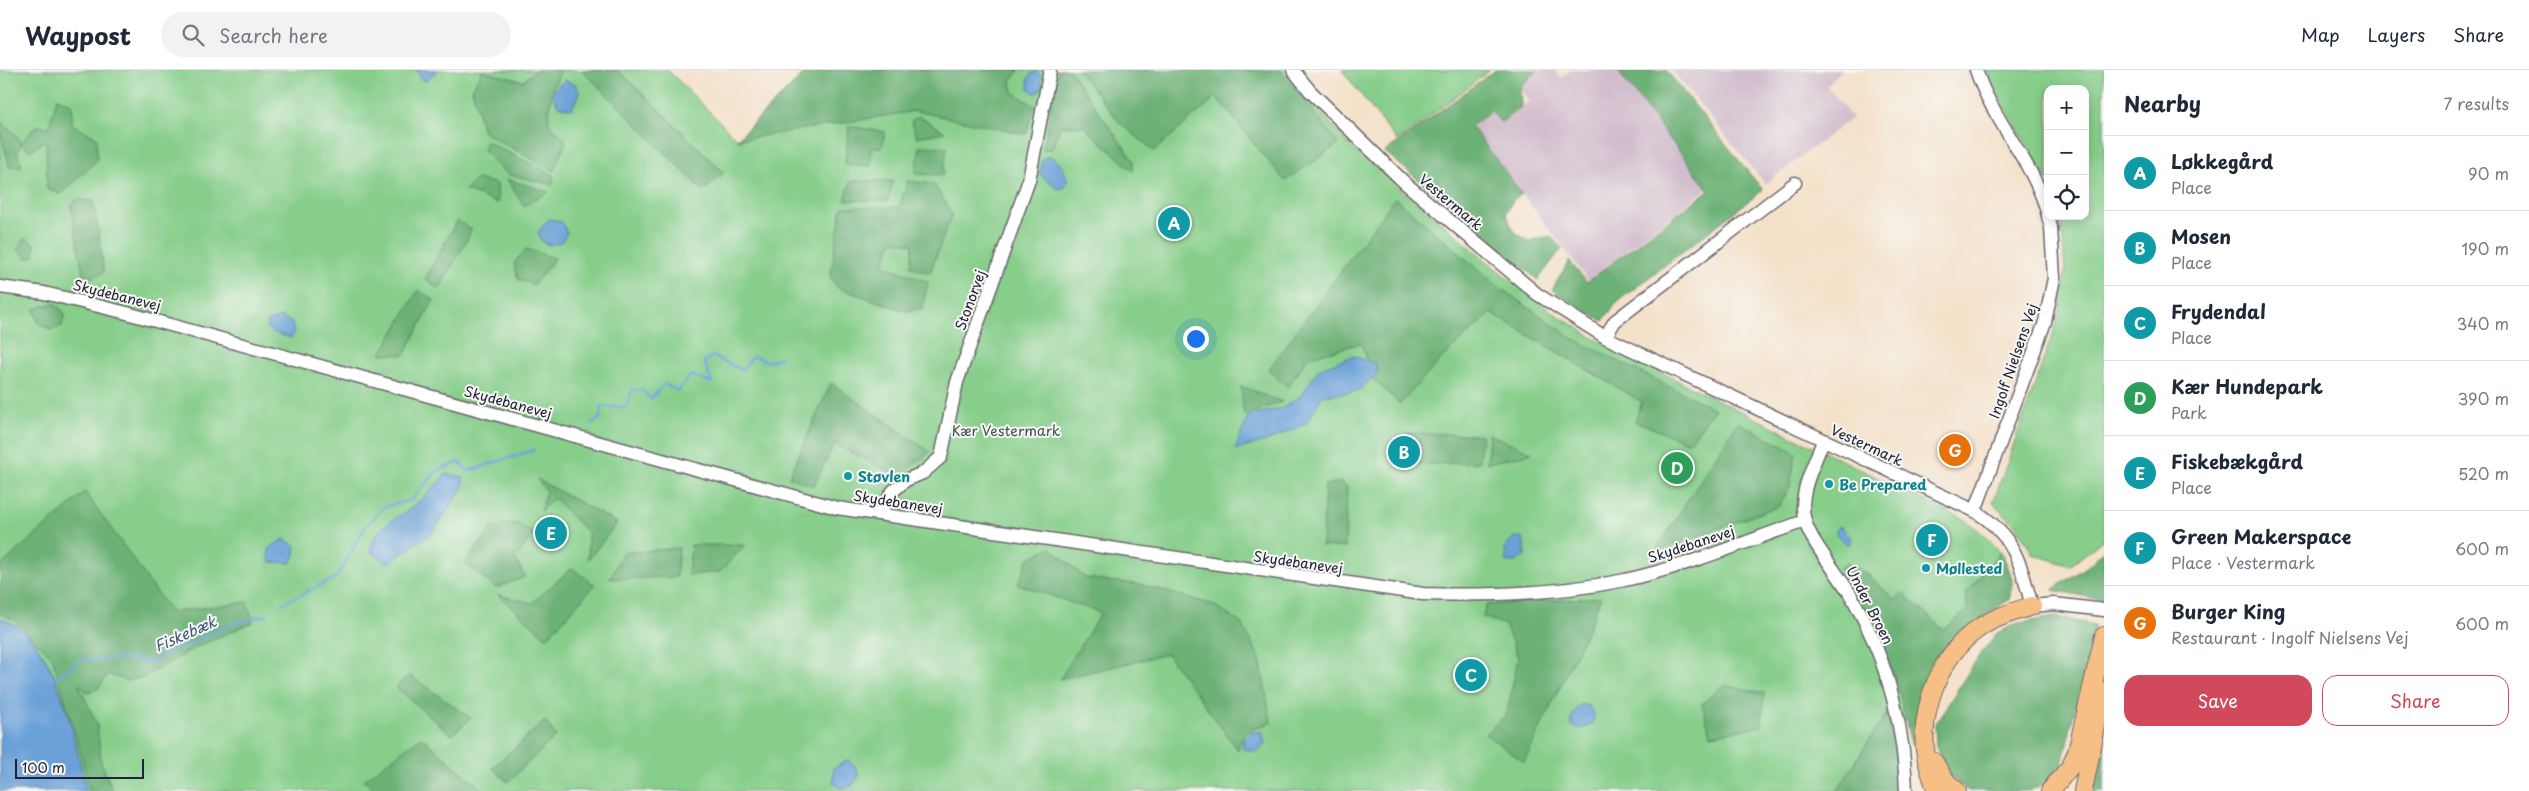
<!DOCTYPE html>
<html lang="en">
<head>
<meta charset="utf-8">
<style>
  :root { --surface:#fff; --page:#f2f2f3; --text:#1f2937; --muted:#747a83; --line:#e0e1e3; --accent:#d1495b }
  body { margin:0; font-family:"Playpen Sans",sans-serif; background:var(--page); color:var(--text) }
  .controls { position:absolute; right:15px; top:15px; display:grid; overflow:hidden; border-radius:10px; box-shadow:0 2px 12px #0003 }
  .controls button { width:45px; height:45px; display:grid; place-items:center; padding:0; border:0; border-bottom:1px solid var(--line); background:var(--surface); color:var(--text); font:25px sans-serif }
  .scale { position:absolute; left:15px; bottom:12px; width:129px; box-sizing:border-box; padding-left:5px; border:2px solid #22223b; border-top:0; font-size:14px; line-height:18px; white-space:nowrap; color:#22223b; -webkit-text-stroke:4px #f6f6f2; paint-order:stroke }
  .you { position:absolute; left:1195px; top:268px; width:18px; height:18px; margin:-12px; border:4px solid #fff; border-radius:50%; background:#1a73e8; box-shadow:0 0 0 8px #1a73e833 }
  .badge { display:grid; place-items:center; width:32px; height:32px; border-radius:50%; background:var(--accent); color:#fff; font-size:16px; font-weight:700 }
  .pin { position:absolute; translate:-50% -50%; border:2px solid #fff; box-shadow:0 1px 5px #0006 }
  .list { margin:0; padding:0; list-style:none }
  h2 { display:flex; justify-content:space-between; align-items:center; height:65px; margin:0; padding:0 20px; font-size:21px }
  h2 small { font-size:16px; font-weight:400; color:var(--muted) }
  .list li { display:grid; grid-template-columns:32px 1fr auto; gap:15px; align-items:center; box-sizing:border-box; height:75px; padding:0 20px; border-top:1px solid var(--line) }
  .list b { display:block; font-size:19px; white-space:nowrap }
  .list p { margin:0; font-size:16px; white-space:nowrap; color:var(--muted) }
  .list em { font-size:16px; font-style:normal; color:var(--muted) }
  .actions { display:flex; gap:10px; padding:15px 20px }
  .actions a { flex:1; padding:11px 0; border:1px solid var(--accent); border-radius:15px; text-align:center; font-size:18px; color:var(--accent) }
  .actions .main { background:var(--accent); color:#fff }
  .icon { flex:none; width:28px; height:28px; fill:none; stroke:currentColor; stroke-width:2; stroke-linecap:round; stroke-linejoin:round }
  .map { position:relative; flex:none; width:2104px; height:721px; overflow:hidden }
  header { display:flex; align-items:center; gap:30px; box-sizing:border-box; height:70px; padding:0 25px; background:var(--surface); border-bottom:1px solid var(--line) }
  header strong { font-size:24px }
  nav { display:flex; gap:28px; margin-inline-start:auto; font-size:18px }
  .search { width:350px; height:45px; background:var(--page); display:flex; align-items:center; gap:12px; box-sizing:border-box; padding:0 18px; border-radius:28px; color:var(--muted); font-size:19px }
  main { display:flex }
  aside { flex:1; background:var(--surface) }
  .map>svg:first-child { display:block }
</style>
</head>
<body>
<header>
<strong>Waypost</strong>
<div class="search"><svg class="icon" aria-label="search" viewBox="0 0 24 24"><circle cx="10" cy="10" r="6"/><path d="M15 15l6 6"/></svg>Search here</div>
<nav><a>Map</a><a>Layers</a><a>Share</a></nav>
</header>
<main>
<div class="map">
<svg width="2104" height="721" viewBox="0 0 2104 721">
  <rect width="100%" height="100%" fill="#f6f6f2"/>
  <filter id="ink" filterUnits="userSpaceOnUse"><feTurbulence type="fractalNoise" baseFrequency=".02" numOctaves="2"/><feDisplacementMap in="SourceGraphic" scale="10" xChannelSelector="R" yChannelSelector="G"/><feConvolveMatrix kernelMatrix="1 2 1 2 8 2 1 2 1" color-interpolation-filters="sRGB"/></filter>
  <filter id="wash" filterUnits="userSpaceOnUse"><feTurbulence type="fractalNoise" baseFrequency=".0096" numOctaves="4" result="noise"/><feDisplacementMap in="SourceGraphic" scale="20" xChannelSelector="R" yChannelSelector="G"/><feGaussianBlur stdDeviation="1.12" result="paint"/><feColorMatrix in="noise" values="0 0 0 0 0 0 0 0 0 0 0 0 0 0 0 0 0 1.4 0 .05"/><feComposite in="paint" operator="in"/></filter>
  <g filter="url(#wash)">
    <rect width="100%" height="100%" fill="#f4e1c9"/>
    <g fill="#d1bdcc">
      <polygon points="1533,0 1554,0 1560,8 1571,0 1618,0 1708,118 1588,210 1471,56 1493,39 1503,51 1529,31 1516,13"/>
      <polygon points="1672,0 1841,0 1827,16 1852,48 1765,114"/>
    </g>
    <g fill="#86ce8a" stroke="#547862">
      <path d="M 0,0 L 668,0 L 737,69 L 808,0 L 1284,0 L 1351,77 L 1500,202 L 1551,241 L 1597,270 L 1658,301 L 1963,449 C 1992,468 2017,492 2009,530 L 1971,552 L 1916,643 L 1878,667 L 1843,721 L 87,721 C 73,669 60,567 0,548 Z"/>
      <polygon points="1342,0 1490,0 1397,71"/>
      <polygon points="1987,0 2104,0 2104,469 2070,496 2033,484 2016,455 1993,433 2059,246 2065,201 2061,146 2085,146 2085,19 2048,19 2048,111 1993,17"/>
    </g>
    <g fill="#6cb176" stroke="#476a58">
      <polygon points="536,0 561,0 552,21 548,52 566,71 554,101 483,62 472,19 482,1 523,11"/>
      <polygon points="582,0 618,0 724,103 703,121"/>
      <polygon points="808,0 1019,0 1011,11 1013,22 1035,36 1026,64 915,41 737,70"/>
      <polygon points="1058,0 1069,0 1133,90 1133,101 1083,56 1061,56 1052,79 1043,79"/>
      <polygon points="1078,0 1280,0 1339,74 1285,111 1216,27 1154,81 1120,53"/>
      <polygon points="1495,0 1538,0 1520,16 1521,37 1501,52 1491,41 1471,56 1522,124 1513,130 1506,143 1513,161 1529,171 1550,166 1562,178 1538,210 1385,82"/>
      <polygon points="1617,0 1666,0 1763,120 1617,232 1603,251 1552,220 1569,191 1587,212 1709,120"/>
      <polygon points="57,28 72,34 72,54 97,68 97,90 61,124 47,119 46,70 30,81 21,73 36,56 49,57"/>
      <polygon points="919,46 945,62 917,67 911,51"/>
      <path d="M 3,53 L 18,67 L 21,76 L 17,81 L 22,96 L 9,97 C 7,81 0,70 0,54 Z"/>
      <polygon points="849,56 885,62 882,77 871,78 871,96 845,94"/>
      <polygon points="486,71 553,105 553,115 507,104 483,80"/>
      <polygon points="920,76 947,77 943,105 915,104"/>
      <polygon points="477,109 497,114 498,133 465,120"/>
      <polygon points="507,109 548,122 524,136"/>
      <polygon points="851,111 893,111 888,131 845,130"/>
      <polygon points="907,111 934,114 952,144 930,203 911,197 913,174 892,171 883,195 928,212 922,238 905,241 838,218 830,207 842,137 900,137"/>
      <polygon points="1395,128 1499,217 1572,268 1715,339 1689,373 1635,351 1642,332 1491,243 1442,288 1400,334 1374,310 1361,273 1307,288 1288,317 1268,300"/>
      <polygon points="76,130 94,131 104,202 84,211 71,135"/>
      <polygon points="457,151 471,159 468,168 439,219 425,209"/>
      <polygon points="25,168 35,175 34,186 27,189 17,179"/>
      <polygon points="526,179 555,188 534,215 518,209 514,193"/>
      <polygon points="418,220 434,230 404,285 381,284"/>
      <polygon points="55,233 65,244 62,256 51,260 38,253 34,239"/>
      <polygon points="831,313 930,382 899,406 834,374 814,416 789,407"/>
      <polygon points="1241,316 1282,332 1244,345"/>
      <polygon points="1738,352 1796,383 1790,417 1779,436 1655,482"/>
      <polygon points="1408,363 1482,365 1479,392 1413,395 1401,373"/>
      <polygon points="1489,364 1531,382 1530,384 1487,393"/>
      <polygon points="537,409 617,453 588,490 588,463 554,428 541,441 546,421"/>
      <polygon points="1340,412 1347,417 1345,478 1322,476 1325,415"/>
      <polygon points="85,422 171,542 247,532 253,552 196,577 144,607 127,611 108,604 98,619 87,622 78,614 97,654 101,692 113,721 90,721 77,669 52,587 13,549 0,544 0,496"/>
      <polygon points="516,453 534,464 515,488 525,507 496,518 465,493 494,455"/>
      <polygon points="691,475 745,475 720,502 688,505"/>
      <polygon points="1050,477 1085,508 1143,515 1214,535 1242,554 1260,589 1271,652 1244,663 1238,680 1167,584 1060,609 1101,543 1018,514 1028,489"/>
      <polygon points="679,478 676,507 610,509 622,483"/>
      <polygon points="2104,480 2104,530 2052,520 2088,496"/>
      <path d="M 2001,481 C 2006,493 2014,507 2012,521 C 2009,536 1972,551 1960,564 C 1954,570 1950,579 1945,586 C 1921,619 1919,635 1917,675 L 1911,675 L 1897,613 L 1880,573 L 1840,498 L 1847,493 L 1868,505 L 1895,530 L 1903,523 L 1944,560 L 1967,540 L 1966,524 Z"/>
      <polygon points="572,498 595,515 547,568 498,525 532,533"/>
      <polygon points="1601,527 1590,554 1524,692 1485,664 1507,644 1518,587 1505,555 1483,547 1486,535"/>
      <polygon points="2056,547 2095,555 2062,695 2044,714 2029,721 1968,721 1949,705 1936,677 1935,655 1980,584 1997,563 2018,553"/>
      <polygon points="409,605 471,648 452,665 396,617"/>
      <polygon points="1723,615 1764,623 1762,656 1711,665 1702,634"/>
      <polygon points="1888,641 1896,686 1897,721 1837,721"/>
      <polygon points="545,651 556,666 508,712 492,698"/>
      <polygon points="2104,656 2104,721 2092,721"/>
      <polygon points="421,667 484,721 375,721 364,710"/>
    </g>
    <g fill="#6ba1d8" stroke="#46628a">
      <polygon points="416,0 437,0 427,11 422,10"/>
      <polygon points="1038,2 1042,7 1042,17 1036,24 1029,19 1028,9 1032,3"/>
      <polygon points="564,10 575,14 580,23 572,39 558,36 553,26 555,19"/>
      <path d="M 1047,86 C 1060,88 1063,99 1068,110 L 1064,118 L 1058,119 L 1040,104 L 1042,90 Z"/>
      <polygon points="549,149 562,152 567,163 561,172 550,175 542,172 538,162"/>
      <polygon points="282,247 292,253 294,262 291,268 271,262 267,258 268,251"/>
      <polygon points="1354,286 1376,294 1377,304 1358,321 1322,326 1307,353 1267,371 1235,380 1248,346 1283,338 1302,325 1318,299"/>
      <path d="M 446,404 L 463,407 L 463,418 L 432,463 L 388,493 L 371,482 C 372,455 399,449 415,435 C 426,426 436,415 446,404 Z"/>
      <polygon points="1839,457 1842,457 1851,468 1851,473 1847,475 1835,463"/>
      <polygon points="1514,467 1523,468 1526,484 1516,492 1506,492 1505,478"/>
      <polygon points="284,469 296,476 295,485 291,493 269,492 269,478"/>
      <path d="M 0,548 C 59,567 73,669 87,721 L 0,721 Z"/>
      <path d="M 1581,634 L 1589,636 L 1594,645 L 1593,654 L 1581,659 L 1572,656 C 1570,647 1575,640 1581,634 Z"/>
      <polygon points="1262,661 1265,674 1257,682 1243,679 1243,670 1251,662"/>
      <polygon points="848,690 856,697 859,706 852,716 840,718 833,712 834,698"/>
    </g>
    <g fill="none" stroke-linecap="round" stroke-linejoin="round">
      <g stroke="#6ba1d8" stroke-width="2.5">
        <polyline points="591,354 600,348 602,336 626,337 632,320 642,320 651,329 664,314 678,321 691,305 712,313 704,291 713,286 742,300 753,286 769,292 781,287"/>
        <polyline points="282,534 337,507 365,457 384,437 411,430 437,401 459,392 468,401 534,380"/>
        <polyline points="56,608 81,590 131,589 150,592 237,552 267,545"/>
      </g>
    </g>
  </g>
  <g filter="url(#ink)">
    <g fill="none" stroke-linecap="round" stroke-linejoin="round">
      <defs>
        <g id="minor">
          <path d="M 1293,0 L 1310,21 L 1405,113 L 1537,224 L 1605,267 L 1975,441 C 2015,466 2020,493 2032,536 L 2054,534 L 2104,540"/>
          <path d="M 1976,0 C 1993,52 2034,92 2048,145"/>
          <path d="M 0,217 L 44,223 L 123,242 L 837,438 L 1423,524 C 1489,526 1555,524 1620,511 C 1683,498 1744,472 1805,451"/>
          <polyline points="1605,267 1615,251 1795,113"/>
          <path d="M 1823,371 C 1814,395 1797,425 1805,451 C 1811,473 1841,507 1853,529 C 1886,588 1904,653 1906,721"/>
          <polyline points="1975,441 2045,252 2054,208 2051,158 2048,146"/>
          <polyline points="879,444 893,421 906,410 923,403 941,387 957,312 1029,110 1050,0"/>
        </g>
        <g id="highway">
          <polyline points="1934,692 1944,709 1957,721"/>
          <path d="M 1937,721 C 1932,708 1927,694 1925,680 C 1921,635 1941,584 1979,558 C 1995,547 2013,542 2032,536"/>
          <polyline points="2050,721 2070,697 2077,682 2104,566"/>
          <polyline points="2083,721 2103,621"/>
        </g>
      </defs>
      <use href="#minor" stroke="#6c656d" stroke-width="15"/>
      <use href="#highway" stroke="#6c656d" stroke-width="20"/>
      <use href="#minor" stroke="#fff" stroke-width="12"/>
      <use href="#highway" stroke="#f5bf86" stroke-width="18"/>
    </g>
  </g>
  <g fill="#0f9aa8" stroke="#f6f6f2" stroke-width="2">
    <circle cx="848" cy="406" r="5"/>
    <circle cx="1829" cy="414" r="5"/>
    <circle cx="1926" cy="498" r="5"/>
  </g>
  <g text-anchor="middle" dominant-baseline="central" stroke-width="4" stroke-linejoin="round" paint-order="stroke">
    <g font-size="14" fill="#22223b" stroke="#f6f6f2">
      <text transform="translate(1451 132) rotate(40)">Vestermark</text>
      <text transform="translate(117 225) rotate(14)">Skydebanevej</text>
      <text transform="translate(970 230) rotate(-70)">Stonorvej</text>
      <text transform="translate(2013 291) rotate(-71)">Ingolf Nielsens Vej</text>
      <text transform="translate(508 332) rotate(15)">Skydebanevej</text>
      <text transform="translate(1867 375) rotate(25)">Vestermark</text>
      <text transform="translate(898 432) rotate(9)">Skydebanevej</text>
      <text transform="translate(1691 474) rotate(-18)">Skydebanevej</text>
      <text transform="translate(1298 492) rotate(8)">Skydebanevej</text>
      <text transform="translate(1870 535) rotate(63)">Under Broen</text>
    </g>
    <g font-size="14" fill="#405653" stroke="#f6f6f2">
      <text x="1006" y="360">Kær Vestermark</text>
    </g>
    <g font-size="14" font-weight="bold" fill="#0d838f" stroke="#f6f6f2" text-anchor="start">
      <text x="858" y="406">Støvlen</text>
      <text x="1839" y="414">Be Prepared</text>
      <text x="1936" y="498">Møllested</text>
    </g>
    <g font-size="15" font-style="italic" fill="#3f557a" stroke="#f6f6f2">
      <text transform="translate(185 563) rotate(-24)">Fiskebæk</text>
    </g>
  </g>
</svg>
<div class="controls">
<button>+</button>
<button>−</button>
<button><svg class="icon" aria-label="locate" viewBox="0 0 24 24"><circle cx="12" cy="12" r="6"/><path d="M12 2v4M12 18v4M2 12h4M18 12h4"/></svg></button>
</div>
<div class="scale">100 m</div>
<div class="you"></div>
<div class="pin badge" style="left:1174px;top:153px;background:#0f9aa8">A</div>
<div class="pin badge" style="left:1404px;top:382px;background:#0f9aa8">B</div>
<div class="pin badge" style="left:1471px;top:605px;background:#0f9aa8">C</div>
<div class="pin badge" style="left:1677px;top:398px;background:#2e9e5b">D</div>
<div class="pin badge" style="left:551px;top:463px;background:#0f9aa8">E</div>
<div class="pin badge" style="left:1932px;top:470px;background:#0f9aa8">F</div>
<div class="pin badge" style="left:1955px;top:380px;background:#e8710a">G</div>
</div>
<aside>
<h2>Nearby<small>7 results</small></h2>
<ul class="list">
<li><span class="badge" style="background:#0f9aa8">A</span><div><b>Løkkegård</b><p>Place</p></div><em>90 m</em></li>
<li><span class="badge" style="background:#0f9aa8">B</span><div><b>Mosen</b><p>Place</p></div><em>190 m</em></li>
<li><span class="badge" style="background:#0f9aa8">C</span><div><b>Frydendal</b><p>Place</p></div><em>340 m</em></li>
<li><span class="badge" style="background:#2e9e5b">D</span><div><b>Kær Hundepark</b><p>Park</p></div><em>390 m</em></li>
<li><span class="badge" style="background:#0f9aa8">E</span><div><b>Fiskebækgård</b><p>Place</p></div><em>520 m</em></li>
<li><span class="badge" style="background:#0f9aa8">F</span><div><b>Green Makerspace</b><p>Place · Vestermark</p></div><em>600 m</em></li>
<li><span class="badge" style="background:#e8710a">G</span><div><b>Burger King</b><p>Restaurant · Ingolf Nielsens Vej</p></div><em>600 m</em></li>
</ul>
<div class="actions"><a class="main">Save</a><a>Share</a></div>
</aside>
</main>
</body>
</html>
